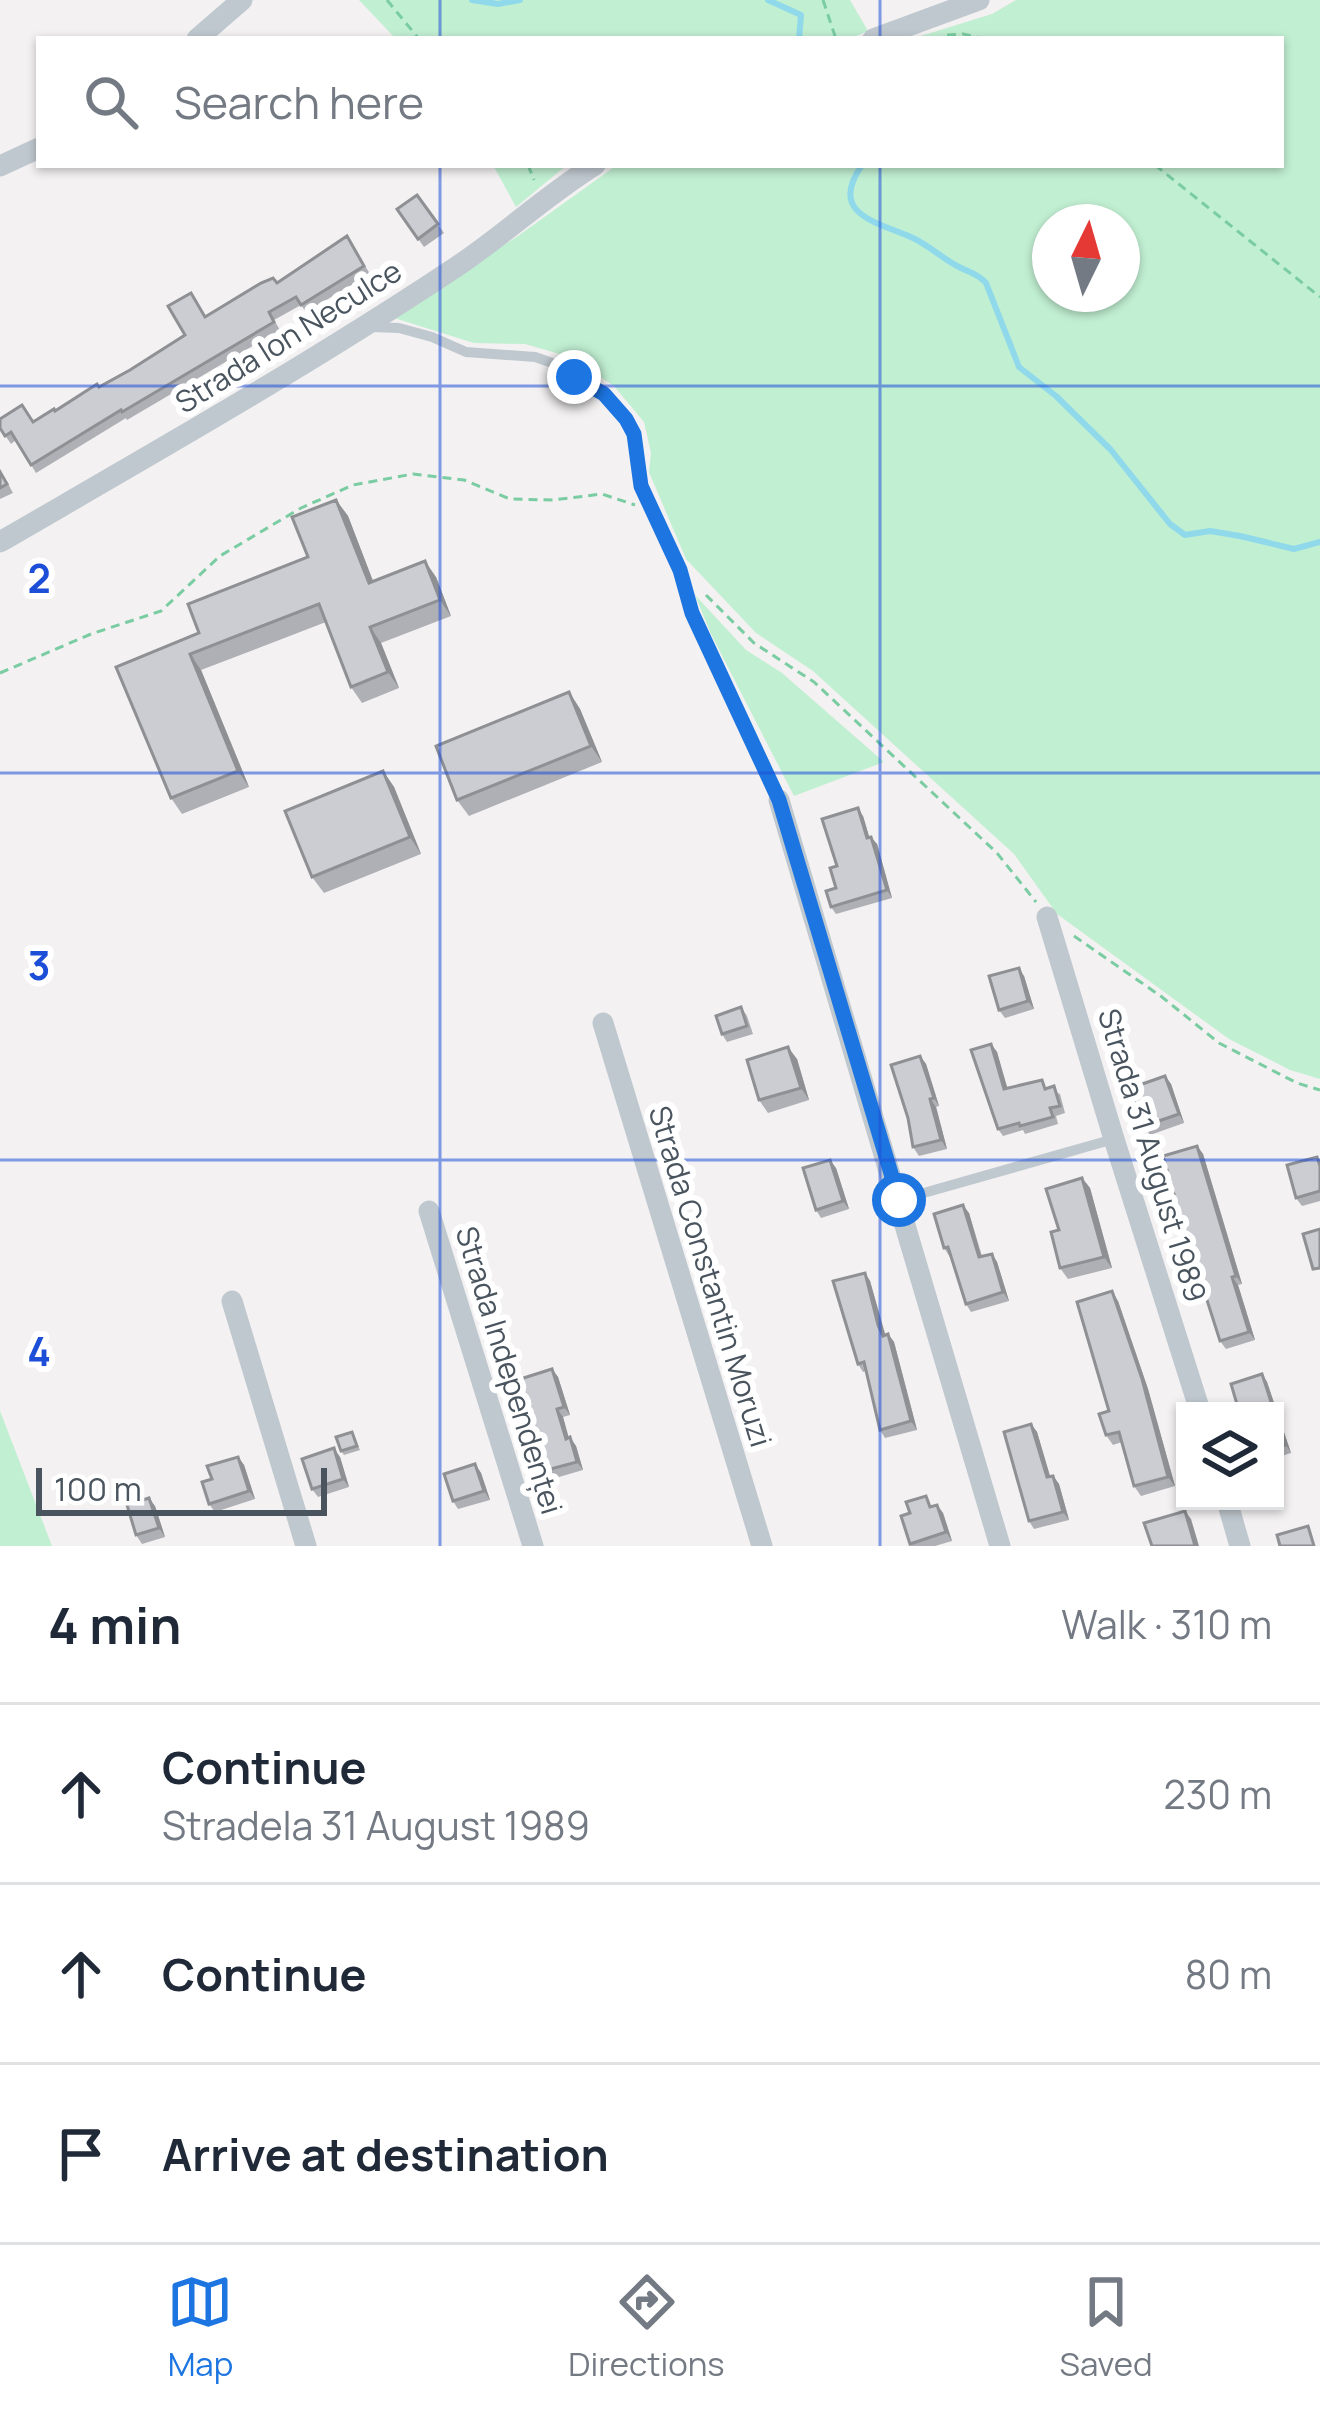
<!DOCTYPE html>
<html lang="en">
<head>
<meta charset="utf-8">
<style>
  :root { --surface:#fff; --page:#f2f2f3; --text:#1f2937; --muted:#747a83; --line:#e0e1e3; --accent:#1d75e1 }
  body { margin:0; font-family:Manrope,sans-serif; background:var(--page); color:var(--text) }
  .controls { position:absolute; right:36px; bottom:36px; display:grid; overflow:hidden; border-radius:0px; box-shadow:0 3px 9px #0004 }
  .controls button { width:108px; height:108px; display:grid; place-items:center; padding:0; border:0; border-bottom:3px solid var(--line); background:var(--surface); color:var(--text); font:60px sans-serif }
  .compass { position:absolute; left:1032px; top:204px; width:108px; height:108px; border-radius:50%; background:var(--surface); box-shadow:0 3px 9px #0004; rotate:5deg }
  .scale { position:absolute; left:36px; bottom:30px; width:291px; box-sizing:border-box; padding-left:12px; border:6px solid #49545e; border-top:0; font-size:33px; line-height:42px; white-space:nowrap; color:#49545e; -webkit-text-stroke:9px #fff; paint-order:stroke }
  .stop { position:absolute; width:36px; height:36px; margin:-27px; border:9px solid #1d75e1; border-radius:50%; background:#fff }
  .stop.end { background:#1d75e1; border-color:#fff; box-shadow:0 3px 12px #0008 }
  .list { margin:0; padding:0; list-style:none }
  h2 { display:flex; justify-content:space-between; align-items:center; height:156px; margin:0; padding:0 48px; font-size:51px }
  h2 small { font-size:39px; font-weight:400; color:var(--muted) }
  .list li { display:grid; grid-template-columns:78px 1fr auto; gap:36px; align-items:center; box-sizing:border-box; height:180px; padding:0 48px; border-top:3px solid var(--line) }
  .list b { display:block; font-size:45px; white-space:nowrap }
  .list p { margin:0; font-size:39px; white-space:nowrap; color:var(--muted) }
  .list em { font-size:39px; font-style:normal; color:var(--muted) }
  .icon { flex:none; width:66px; height:66px; fill:none; stroke:currentColor; stroke-width:2; stroke-linecap:round; stroke-linejoin:round }
  .map { position:relative; flex:none; width:1320px; height:1546px; overflow:hidden }
  .search { position:absolute; background:var(--surface); box-shadow:0 3px 9px #0004; left:36px; right:36px; top:36px; height:132px; display:flex; align-items:center; gap:30px; box-sizing:border-box; padding:0 42px; border-radius:0px; color:var(--muted); font-size:45px }
  .sheet { height:696px; background:var(--surface) }
  nav { display:flex; justify-content:space-around; align-items:center; box-sizing:border-box; height:168px; border-top:3px solid var(--line); background:var(--surface); font-size:33px; color:var(--muted) }
  nav a { display:grid; justify-items:center; gap:6px }
  nav .on { color:var(--accent) }
  .map>svg:first-child { display:block }
</style>
</head>
<body>
<div class="map">
<svg width="1320" height="1546" viewBox="0 0 1320 1546">
  <rect width="100%" height="100%" fill="#f3f1f1"/>
  <g fill="#c1efd2" fill-rule="evenodd">
    <polygon points="359,0 850,0 868,31 849,39 396,39"/>
    <path d="M 1016,0 L 1320,0 L 1320,1079 L 1290,1070 L 1229,1039 L 1057,914 L 1014,854 L 813,671 L 756,633 L 686,559 L 649,472 L 651,453 L 644,422 L 614,386 L 570,357 L 525,344 L 474,343 L 391,317 L 518,236 L 617,165 L 1281,165 L 1281,39 L 911,39 L 992,14 ZM 1050,222 L 1122,222 L 1122,294 L 1050,294 Z"/>
    <polygon points="493,165 567,165 516,207"/>
    <polygon points="695,595 746,650 782,673 884,762 794,796 711,634"/>
    <polygon points="0,1411 52,1546 0,1546"/>
  </g>
  <g fill="none" stroke-linecap="round" stroke-linejoin="round">
    <g stroke="#8fd9eb" stroke-width="6">
      <polyline points="472,0 498,4 520,0"/>
      <polyline points="768,0 801,15 799,39"/>
      <path d="M 862,165 C 827,215 878,222 913,238 C 930,246 944,260 961,268 C 971,273 978,274 986,283 L 1019,367 L 1056,396 L 1111,450 L 1170,524 L 1185,535 L 1210,531 L 1240,536 L 1294,549 L 1320,542"/>
    </g>
    <g stroke="#7acca2" stroke-width="3" stroke-dasharray="9 6" stroke-linecap="butt">
      <polyline points="387,0 419,39"/>
      <polyline points="823,0 836,39"/>
      <polyline points="947,35 963,34 987,39"/>
      <polyline points="528,165 534,180"/>
      <polyline points="1155,165 1320,297"/>
      <polyline points="706,595 754,643 814,682 997,853 1036,902"/>
      <polyline points="0,673 91,634 161,611 220,556 301,508 353,485 413,474 464,480 510,499 553,500 602,494 635,505"/>
      <polyline points="1074,936 1162,997 1219,1043 1297,1083 1320,1090"/>
    </g>
    <g stroke="#bfc8cf" stroke-width="10">
      <polyline points="371,327 399,328 432,337 466,352 535,357 558,365 604,394 626,419 634,434 642,486 681,570 701,636 766,766 779,800"/>
      <polyline points="899,1200 1114,1139"/>
    </g>
    <g stroke="#bfc8cf" stroke-width="21">
      <polyline points="197,39 242,0"/>
      <polyline points="873,39 979,0"/>
      <polyline points="0,166 39,148"/>
      <path d="M 0,542 C 150,455 302,369 447,273 C 499,240 543,197 595,165"/>
      <polyline points="779,800 1000,1546"/>
      <polyline points="1047,917 1114,1139 1200,1411"/>
      <polyline points="603,1023 762,1546"/>
      <polyline points="429,1211 533,1546"/>
      <polyline points="232,1301 306,1546"/>
      <polyline points="1227,1501 1240,1546"/>
    </g>
  </g>
  <g fill="#afb0b5">
    <polygon points="417,195 444,233 424,247 397,209"/>
    <polygon points="347,236 370,274 306,312 301,305 274,320 280,330 127,420 126,418 36,473 16,440 11,444 0,428 33,422 130,370 185,335 206,316 277,283"/>
    <polygon points="0,469 13,493 0,499"/>
    <polygon points="336,500 348,516 373,582 436,577 451,616 381,643 399,688 362,703 351,687 326,622 201,670 249,787 182,814 171,798 116,667 199,633 308,557"/>
    <polygon points="569,692 580,709 602,762 469,816 457,800"/>
    <polygon points="383,771 394,787 421,854 324,893 312,877"/>
    <polygon points="863,816 869,837 877,844 892,898 836,914 831,907 836,888 837,866"/>
    <polygon points="1024,976 1034,1009 1005,1018 999,1010"/>
    <polygon points="741,1007 747,1016 753,1034 727,1042 722,1034"/>
    <polygon points="991,1044 997,1052 1007,1089 1048,1088 1060,1094 1065,1113 1056,1116 1058,1124 1025,1134 1023,1130 1003,1136 998,1129"/>
    <polygon points="920,1056 926,1064 939,1106 936,1107 947,1149 919,1156 913,1147"/>
    <polygon points="797,1059 809,1100 768,1113 759,1100"/>
    <polygon points="1165,1076 1171,1084 1184,1123 1150,1135 1144,1126"/>
    <polygon points="1197,1146 1203,1154 1242,1284 1238,1285 1255,1340 1226,1349 1220,1341 1189,1243 1184,1235 1176,1201"/>
    <polygon points="1317,1157 1320,1160 1320,1201 1302,1206 1296,1198"/>
    <polygon points="836,1168 849,1209 821,1218 816,1210"/>
    <polygon points="1082,1178 1090,1188 1112,1268 1068,1279 1060,1268 1059,1230"/>
    <polygon points="969,1213 982,1256 992,1254 997,1262 1009,1301 971,1312 966,1304 951,1256 950,1257 944,1248"/>
    <polygon points="865,1273 870,1281 884,1333 884,1335 888,1334 894,1342 917,1430 885,1438 880,1430 866,1371 863,1372 858,1364"/>
    <polygon points="1118,1301 1148,1389 1175,1486 1141,1496 1134,1486 1122,1442 1113,1445 1106,1435"/>
    <polygon points="552,1369 558,1377 570,1415 563,1417 569,1438 576,1446 583,1470 552,1479 547,1470 534,1425 531,1426 525,1418"/>
    <polygon points="1262,1374 1267,1382 1291,1453 1275,1458 1275,1411"/>
    <polygon points="1031,1424 1037,1432 1050,1477 1053,1476 1059,1484 1069,1520 1034,1529 1029,1521"/>
    <polygon points="352,1432 360,1450 344,1455 341,1451"/>
    <polygon points="238,1457 244,1465 255,1499 215,1512 209,1504 212,1479"/>
    <polygon points="340,1457 349,1487 318,1497 312,1489"/>
    <polygon points="475,1464 481,1473 490,1500 458,1509 453,1501"/>
    <polygon points="937,1505 943,1513 952,1541 935,1546 911,1546 910,1544 933,1506"/>
    <polygon points="155,1506 165,1537 142,1544 136,1535"/>
  </g>
  <g fill="#8e9094">
    <polygon points="336,500 348,516 380,599 369,583"/>
    <polygon points="425,561 436,577 451,616 440,600"/>
    <polygon points="370,627 381,643 399,688 388,672"/>
    <polygon points="190,654 201,670 249,787 238,771"/>
    <polygon points="569,692 580,709 602,762 591,746"/>
    <polygon points="383,771 394,787 421,854 410,837"/>
    <polygon points="858,808 863,816 872,846 867,838"/>
    <polygon points="871,837 877,844 892,898 887,890"/>
    <polygon points="1019,968 1024,976 1034,1009 1028,1001"/>
    <polygon points="991,1044 997,1052 1010,1097 1004,1089"/>
    <polygon points="788,1047 797,1059 809,1100 801,1088"/>
    <polygon points="920,1056 926,1064 939,1106 934,1098"/>
    <polygon points="1165,1076 1171,1084 1184,1123 1179,1114"/>
    <polygon points="930,1099 936,1107 947,1149 941,1140"/>
    <polygon points="1197,1146 1203,1154 1242,1284 1236,1276"/>
    <polygon points="830,1160 836,1168 849,1209 843,1201"/>
    <polygon points="1082,1178 1090,1188 1112,1268 1104,1257"/>
    <polygon points="963,1205 969,1213 984,1266 979,1257"/>
    <polygon points="992,1254 997,1262 1009,1301 1003,1292"/>
    <polygon points="865,1273 870,1281 888,1344 878,1325"/>
    <polygon points="1232,1277 1238,1285 1255,1340 1249,1332"/>
    <polygon points="1112,1291 1118,1301 1148,1389 1175,1486 1168,1477"/>
    <polygon points="888,1334 894,1342 917,1430 911,1421"/>
    <polygon points="552,1369 558,1377 570,1415 564,1407"/>
    <polygon points="1262,1374 1267,1382 1291,1453 1286,1445"/>
    <polygon points="557,1409 563,1417 571,1447 566,1439"/>
    <polygon points="1031,1424 1037,1432 1053,1486 1047,1477"/>
    <polygon points="570,1437 576,1446 583,1470 577,1462"/>
    <polygon points="334,1448 340,1457 349,1487 343,1479"/>
    <polygon points="238,1457 244,1465 255,1499 249,1491"/>
    <polygon points="475,1464 481,1473 490,1500 484,1491"/>
    <polygon points="1053,1476 1059,1484 1069,1520 1063,1512"/>
    <polygon points="149,1498 155,1506 165,1537 159,1528"/>
    <polygon points="937,1505 943,1513 952,1541 946,1532"/>
    <polygon points="1185,1511 1191,1519 1199,1546 1195,1546"/>
  </g>
  <g fill="#cbcdd3" stroke="#8e9094" stroke-width="3">
    <polygon points="417,195 438,224 418,239 397,209"/>
    <polygon points="347,236 364,266 301,305 296,297 269,312 274,322 122,412 121,410 31,465 11,432 5,436 0,428 0,419 22,405 33,422 54,409 55,411 97,384 99,387 130,370 185,335 168,306 191,293 205,317 261,283 273,278 277,283"/>
    <polygon points="0,472 7,484 0,488"/>
    <polygon points="336,500 369,583 425,561 440,600 370,627 388,672 351,687 319,604 190,654 238,771 171,798 116,667 199,633 188,604 308,557 292,517"/>
    <polygon points="569,692 591,746 457,800 436,746"/>
    <polygon points="383,771 410,837 312,877 285,811"/>
    <polygon points="858,808 867,838 871,837 887,890 831,907 826,891 836,888 830,868 837,866 822,819"/>
    <polygon points="1019,968 1028,1001 999,1010 989,976"/>
    <polygon points="741,1007 747,1026 722,1034 716,1016"/>
    <polygon points="991,1044 1004,1089 1042,1080 1045,1089 1054,1086 1060,1106 1050,1108 1053,1117 1020,1126 1019,1123 998,1129 971,1050"/>
    <polygon points="788,1047 801,1088 759,1100 747,1060"/>
    <polygon points="920,1056 934,1098 930,1099 941,1140 913,1147 908,1118 891,1065"/>
    <polygon points="1165,1076 1179,1114 1144,1126 1131,1088"/>
    <polygon points="1197,1146 1236,1276 1232,1277 1249,1332 1220,1341 1186,1234 1184,1235 1173,1202 1176,1201 1163,1156"/>
    <polygon points="1317,1157 1320,1166 1320,1191 1296,1198 1287,1165"/>
    <polygon points="830,1160 843,1201 816,1210 803,1168"/>
    <polygon points="1082,1178 1104,1257 1060,1268 1051,1232 1059,1230 1046,1189"/>
    <polygon points="963,1205 979,1257 992,1254 1003,1292 966,1304 948,1247 944,1248 934,1214"/>
    <polygon points="1320,1229 1320,1268 1313,1269 1303,1234"/>
    <polygon points="865,1273 878,1325 883,1336 888,1334 911,1421 880,1430 864,1362 858,1364 833,1281"/>
    <polygon points="1112,1291 1142,1379 1168,1477 1134,1486 1119,1432 1106,1435 1099,1414 1109,1411 1077,1302"/>
    <polygon points="552,1369 564,1407 557,1409 566,1439 570,1437 577,1462 547,1470 532,1416 525,1418 514,1381"/>
    <polygon points="1262,1374 1274,1411 1239,1411 1231,1384"/>
    <polygon points="1275,1414 1286,1445 1275,1448"/>
    <polygon points="1031,1424 1047,1477 1053,1476 1063,1512 1029,1521 1004,1432"/>
    <polygon points="352,1432 357,1446 341,1451 336,1437"/>
    <polygon points="334,1448 343,1479 312,1489 302,1459"/>
    <polygon points="238,1457 249,1491 209,1504 202,1482 212,1479 207,1466"/>
    <polygon points="475,1464 484,1491 453,1501 444,1474"/>
    <polygon points="926,1496 930,1507 937,1505 946,1532 910,1544 901,1516 910,1513 906,1502"/>
    <polygon points="149,1498 159,1528 136,1535 127,1505"/>
    <polygon points="1185,1511 1195,1546 1152,1546 1144,1523"/>
    <polygon points="1308,1526 1314,1546 1280,1546 1277,1535"/>
  </g>
  <g fill="none" stroke-linecap="round" stroke-linejoin="round">
    <polyline stroke="#1d75e1" stroke-width="15" points="574,377 604,394 626,419 634,434 641,486 680,570 692,613 779,800 899,1200"/>
  </g>
  <path fill="none" stroke="#1d4ed8" stroke-width="3" stroke-opacity="0.55" d="M 440,0 L 440,39M 880,0 L 880,39M 440,165 L 440,1546M 880,165 L 880,1546M 0,386 L 1320,386M 0,773 L 1320,773M 0,1160 L 1320,1160"/>
  <g text-anchor="middle" dominant-baseline="central" stroke-width="12" stroke-linejoin="round" paint-order="stroke">
    <g font-size="30" fill="#49545e" stroke="#fff">
      <text transform="translate(288 336) rotate(-32)">Strada Ion Neculce</text>
      <text transform="translate(1153 1155) rotate(73)">Strada 31 August 1989</text>
      <text transform="translate(711 1276) rotate(73)">Strada Constantin Moruzi</text>
      <text transform="translate(510 1370) rotate(73)">Strada Independenței</text>
    </g>
  </g>
  <g font-size="39" text-anchor="middle" font-weight="bold" fill="#1d4ed8" stroke="#fff" stroke-width="12" stroke-linejoin="round" paint-order="stroke">
    <text x="39" y="593">2</text>
    <text x="39" y="980">3</text>
    <text x="39" y="1366">4</text>
  </g>
</svg>
<div class="controls">
<button><svg class="icon" aria-label="layers" viewBox="0 0 24 24"><path d="M12 4l9 5-9 5-9-5zM3 14l9 5 9-5"/></svg></button>
</div>
<svg class="compass" viewBox="-18 -18 36 36"><path d="M0-13l5 13h-10z" fill="#e53935"/><path d="M0 13l5-13h-10z" fill="#747a83"/></svg>
<div class="scale">100 m</div>
<div class="stop" style="left:899px;top:1200px"></div>
<div class="stop end" style="left:574px;top:377px"></div>
<div class="search"><svg class="icon" aria-label="search" viewBox="0 0 24 24"><circle cx="10" cy="10" r="6"/><path d="M15 15l6 6"/></svg>Search here</div>
</div>
<section class="sheet">
<h2>4 min<small>Walk · 310 m</small></h2>
<ul class="list">
<li><svg class="icon" aria-label="ahead" viewBox="0 0 24 24"><path d="M12 20V5M6 11l6-6 6 6"/></svg><div><b>Continue</b><p>Stradela 31 August 1989</p></div><em>230 m</em></li>
<li><svg class="icon" aria-label="ahead" viewBox="0 0 24 24"><path d="M12 20V5M6 11l6-6 6 6"/></svg><div><b>Continue</b></div><em>80 m</em></li>
<li><svg class="icon" aria-label="arrive" viewBox="0 0 24 24"><path d="M6 21V4h12l-3 4 3 4H6"/></svg><div><b>Arrive at destination</b></div></li>
</ul>
</section>
<nav>
<a class="on"><svg class="icon" aria-label="map" viewBox="0 0 24 24"><path d="M3 6l6-2 6 2 6-2v14l-6 2-6-2-6 2zM9 4v14M15 6v14"/></svg>Map</a>
<a><svg class="icon" aria-label="directions" viewBox="0 0 24 24"><path d="M12 3l9 9-9 9-9-9zM9 14v-3h6M13 9l2 2-2 2"/></svg>Directions</a>
<a><svg class="icon" aria-label="saved" viewBox="0 0 24 24"><path d="M7 4h10v16l-5-4-5 4z"/></svg>Saved</a>
</nav>
</body>
</html>
